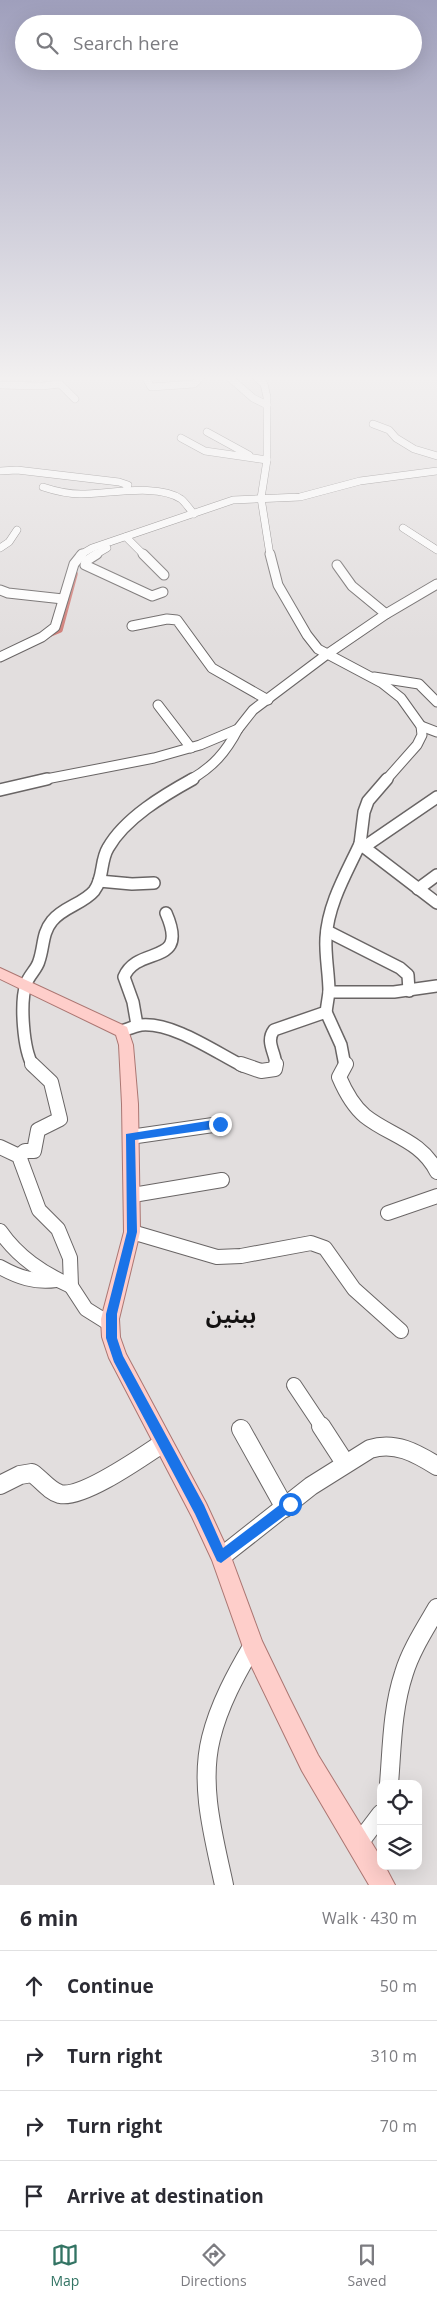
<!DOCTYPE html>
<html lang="en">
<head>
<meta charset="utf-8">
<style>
  :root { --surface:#fff; --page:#f7f7f7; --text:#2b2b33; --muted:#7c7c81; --line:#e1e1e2; --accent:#337464 }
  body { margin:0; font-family:"Open Sans","Noto Sans Arabic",sans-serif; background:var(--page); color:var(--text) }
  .controls { position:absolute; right:15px; bottom:15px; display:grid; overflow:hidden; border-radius:10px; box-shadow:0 5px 20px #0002 }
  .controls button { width:45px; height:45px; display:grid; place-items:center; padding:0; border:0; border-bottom:1px solid var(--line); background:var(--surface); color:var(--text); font:25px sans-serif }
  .stop { position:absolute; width:15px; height:15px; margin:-11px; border:4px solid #1a73e8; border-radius:50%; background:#fff }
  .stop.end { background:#1a73e8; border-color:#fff; box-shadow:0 1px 5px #0008 }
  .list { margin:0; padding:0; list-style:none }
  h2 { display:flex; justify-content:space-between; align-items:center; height:65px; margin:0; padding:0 20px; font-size:21px }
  h2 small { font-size:16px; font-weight:400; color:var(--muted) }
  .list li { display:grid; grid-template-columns:32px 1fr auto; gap:15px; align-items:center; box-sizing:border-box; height:70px; padding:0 20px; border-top:1px solid var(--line) }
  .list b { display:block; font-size:19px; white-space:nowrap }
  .list em { font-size:16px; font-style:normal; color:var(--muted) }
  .icon { flex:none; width:28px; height:28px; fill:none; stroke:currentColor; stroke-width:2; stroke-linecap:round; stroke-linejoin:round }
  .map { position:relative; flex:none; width:437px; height:1885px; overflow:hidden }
  .search { position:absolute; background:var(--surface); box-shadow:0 5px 20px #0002; left:15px; right:15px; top:15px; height:55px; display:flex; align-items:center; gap:12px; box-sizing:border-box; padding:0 18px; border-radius:28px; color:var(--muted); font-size:19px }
  .sheet { height:345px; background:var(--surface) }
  nav { display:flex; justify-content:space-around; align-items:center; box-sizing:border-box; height:70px; border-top:1px solid var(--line); background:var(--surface); font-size:14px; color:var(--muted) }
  nav a { display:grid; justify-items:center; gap:2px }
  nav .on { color:var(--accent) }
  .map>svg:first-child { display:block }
</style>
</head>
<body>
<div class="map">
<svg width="437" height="1885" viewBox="0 0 437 1885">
  <rect width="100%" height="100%" fill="#e2dede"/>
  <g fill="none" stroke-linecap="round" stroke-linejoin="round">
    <polyline stroke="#d17f79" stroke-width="5.5" points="48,635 60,630 75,574"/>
    <defs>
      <g id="minor-far4">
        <polyline points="145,377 151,387 194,384 201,377"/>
        <polyline points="229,377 253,398 267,405"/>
        <polyline points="256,377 264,384 267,397 267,460 261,498 270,555"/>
        <polyline points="0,385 42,386 60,384 75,399"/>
        <polyline points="373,424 389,430 396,438 414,449 437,456"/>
        <polyline points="207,432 249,455"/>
        <polyline points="181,438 205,451 267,460"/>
        <polyline points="0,471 17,470 119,482 128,485 126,490"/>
        <path d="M 43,487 C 55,491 68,494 81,494 C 108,494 158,483 181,499 C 186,503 190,510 194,514"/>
        <polyline points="403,528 437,550"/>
        <polyline points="126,537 144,555"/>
        <polyline points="0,548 9,542 17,530"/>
        <polyline points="80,555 92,548 233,500 300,497 360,481 437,471"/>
        <polyline points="95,555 107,548"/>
      </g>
      <g id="minor-far3">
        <polyline points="97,554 86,561 85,565 152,596 163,592"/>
        <polyline points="143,554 164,575"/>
        <polyline points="270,554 278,585 307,635 318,649 382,683 401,698 421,726 422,735 417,745 386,780"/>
        <polyline points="337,565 352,586 386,614"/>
        <polyline points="0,590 8,593 63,599"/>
        <polyline points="132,626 167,619 177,620 212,668 268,700"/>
        <polyline points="0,657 42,637 55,627 74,564 82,554"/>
        <polyline points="374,677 419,684 437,702"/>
        <polyline points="158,705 191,748"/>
        <polyline points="421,726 437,732"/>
        <polyline points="41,780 154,758 200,745 238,729 253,710 326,655 386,614 437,584"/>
        <path d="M 190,780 C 213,767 226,752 238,729"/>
      </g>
      <g id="minor-far2">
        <polyline points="387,779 368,801 364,812 360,844 437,903"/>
        <polyline points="0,790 47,779"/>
        <polyline points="364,847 437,797"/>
        <polyline points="99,881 132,884 154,883"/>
        <polyline points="418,889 437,875"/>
        <polyline points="327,931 400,968 408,975 409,991"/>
        <path d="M 329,992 C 329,974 325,956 326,938 C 328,904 346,874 360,844"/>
        <polyline points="326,1012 341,1045 345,1066"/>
        <path d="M 137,1025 L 133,1002 L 124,977 C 138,944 190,968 166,913"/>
        <path d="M 122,1031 C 128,1029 135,1026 141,1025 C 173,1022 215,1052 243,1066"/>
        <path d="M 33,1066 C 23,1049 20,1003 26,984 C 29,975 37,969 39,961 C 44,947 42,933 52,921 C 63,907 83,904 94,891 C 104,878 100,861 108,848 C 125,818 164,795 193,779"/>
        <path d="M 276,1066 C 276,1053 265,1042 274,1030 L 326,1012 L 329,992 L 394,992 L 437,986"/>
      </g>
      <g id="minor-far1">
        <polyline points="241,1064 261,1071 275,1069 276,1064"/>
        <path d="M 346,1064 L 339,1077 C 345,1091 353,1106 365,1116 C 390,1136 421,1140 437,1172"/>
        <polyline points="130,1137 220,1124"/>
        <polyline points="0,1147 19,1156 39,1210 58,1229 70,1258 71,1286 86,1309 110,1324"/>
        <polyline points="19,1156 25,1151 34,1151 38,1130 60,1119 51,1082 32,1064"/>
        <polyline points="133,1195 222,1180"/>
        <polyline points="388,1213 437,1196"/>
        <path d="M 0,1231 C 18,1257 42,1273 71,1286"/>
        <polyline points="132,1232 217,1257 241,1256 311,1243 325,1248 354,1289 401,1331"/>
        <path d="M 0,1267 C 18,1277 35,1283 56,1280"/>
        <polyline points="294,1385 322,1427"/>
      </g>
      <g id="minor">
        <polyline points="321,1426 345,1463"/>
        <polyline points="241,1429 285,1508"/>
        <path d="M 0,1485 L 20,1475 L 32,1473 C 41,1479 49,1491 60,1494 C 83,1499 143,1456 163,1443"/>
        <path d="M 221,1557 L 311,1486 L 370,1449 C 395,1441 416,1453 437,1466"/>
        <path d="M 389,1784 C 392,1747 392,1709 404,1673 C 411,1650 425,1629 437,1608"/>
        <polyline points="359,1843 381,1814"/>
        <path d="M 224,1885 C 214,1838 199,1786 211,1738 C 219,1705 236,1674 253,1645"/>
      </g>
      <polygon id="major" points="0,968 127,1027 133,1045 138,1104 140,1232 119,1319 120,1337 126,1354 206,1503 231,1557 262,1641 289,1697 318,1755 381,1858 381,1866 385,1866 395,1885 369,1885 302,1771 245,1653 212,1560 192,1517 109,1358 102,1337 101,1319 124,1232 122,1104 119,1045 116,1035 0,979"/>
    </defs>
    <use href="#minor-far4" stroke="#696565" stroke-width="8"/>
    <use href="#minor-far3" stroke="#696565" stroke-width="11"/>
    <use href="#minor-far2" stroke="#696565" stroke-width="14"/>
    <use href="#minor-far1" stroke="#696565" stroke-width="16"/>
    <use href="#minor" stroke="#696565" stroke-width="20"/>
    <use href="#major" stroke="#ab7672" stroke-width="2"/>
    <use href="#minor-far4" stroke="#fff" stroke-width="7"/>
    <use href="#minor-far3" stroke="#fff" stroke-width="9"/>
    <use href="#minor-far2" stroke="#fff" stroke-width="11"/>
    <use href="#minor-far1" stroke="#fff" stroke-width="14"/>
    <use href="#minor" stroke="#fff" stroke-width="18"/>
    <use href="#major" fill="#fececa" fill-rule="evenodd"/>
  </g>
  <linearGradient id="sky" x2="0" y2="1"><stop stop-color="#9f9fbc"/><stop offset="0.59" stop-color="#f2f0f0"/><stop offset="1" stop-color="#f2f0f0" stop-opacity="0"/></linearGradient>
  <rect width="437" height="641" fill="url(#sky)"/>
  <polygon fill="#1a73e8" points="220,1119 224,1124 220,1128 135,1140 137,1232 117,1314 117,1338 123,1356 204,1505 223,1548 286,1500 290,1498 295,1500 296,1504 295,1508 221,1563 217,1561 195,1514 114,1362 106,1338 106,1314 127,1232 126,1134"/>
  <g text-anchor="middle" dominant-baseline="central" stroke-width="4" stroke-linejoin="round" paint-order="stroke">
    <g font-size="22" font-weight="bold" fill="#131111" stroke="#e2dede">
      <text x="231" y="1314">ببنين</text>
    </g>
  </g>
</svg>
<div class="controls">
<button><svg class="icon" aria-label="locate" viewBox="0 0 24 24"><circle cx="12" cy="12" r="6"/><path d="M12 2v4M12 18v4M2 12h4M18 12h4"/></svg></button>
<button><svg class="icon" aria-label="layers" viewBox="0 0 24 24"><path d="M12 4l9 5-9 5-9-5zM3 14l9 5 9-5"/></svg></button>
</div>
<div class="stop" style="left:290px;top:1504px"></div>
<div class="stop end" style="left:220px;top:1124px"></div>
<div class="search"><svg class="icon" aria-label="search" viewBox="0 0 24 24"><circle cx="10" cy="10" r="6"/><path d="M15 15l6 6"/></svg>Search here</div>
</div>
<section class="sheet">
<h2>6 min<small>Walk · 430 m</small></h2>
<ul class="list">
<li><svg class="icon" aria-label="ahead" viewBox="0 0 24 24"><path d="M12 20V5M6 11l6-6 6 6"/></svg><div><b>Continue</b></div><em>50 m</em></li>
<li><svg class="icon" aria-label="right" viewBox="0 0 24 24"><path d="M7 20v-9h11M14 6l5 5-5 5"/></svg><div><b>Turn right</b></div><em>310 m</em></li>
<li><svg class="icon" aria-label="right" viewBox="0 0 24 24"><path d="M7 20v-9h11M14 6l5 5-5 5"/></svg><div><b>Turn right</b></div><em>70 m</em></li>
<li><svg class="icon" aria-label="arrive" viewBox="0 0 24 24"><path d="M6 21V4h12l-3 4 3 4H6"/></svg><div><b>Arrive at destination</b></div></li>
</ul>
</section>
<nav>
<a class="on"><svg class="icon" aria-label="map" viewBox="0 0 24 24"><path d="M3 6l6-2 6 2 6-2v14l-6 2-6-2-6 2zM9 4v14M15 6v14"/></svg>Map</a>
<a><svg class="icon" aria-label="directions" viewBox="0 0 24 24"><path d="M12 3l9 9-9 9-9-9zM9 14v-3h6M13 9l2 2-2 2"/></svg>Directions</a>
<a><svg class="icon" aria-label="saved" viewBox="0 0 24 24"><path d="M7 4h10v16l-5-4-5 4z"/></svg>Saved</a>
</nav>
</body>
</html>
